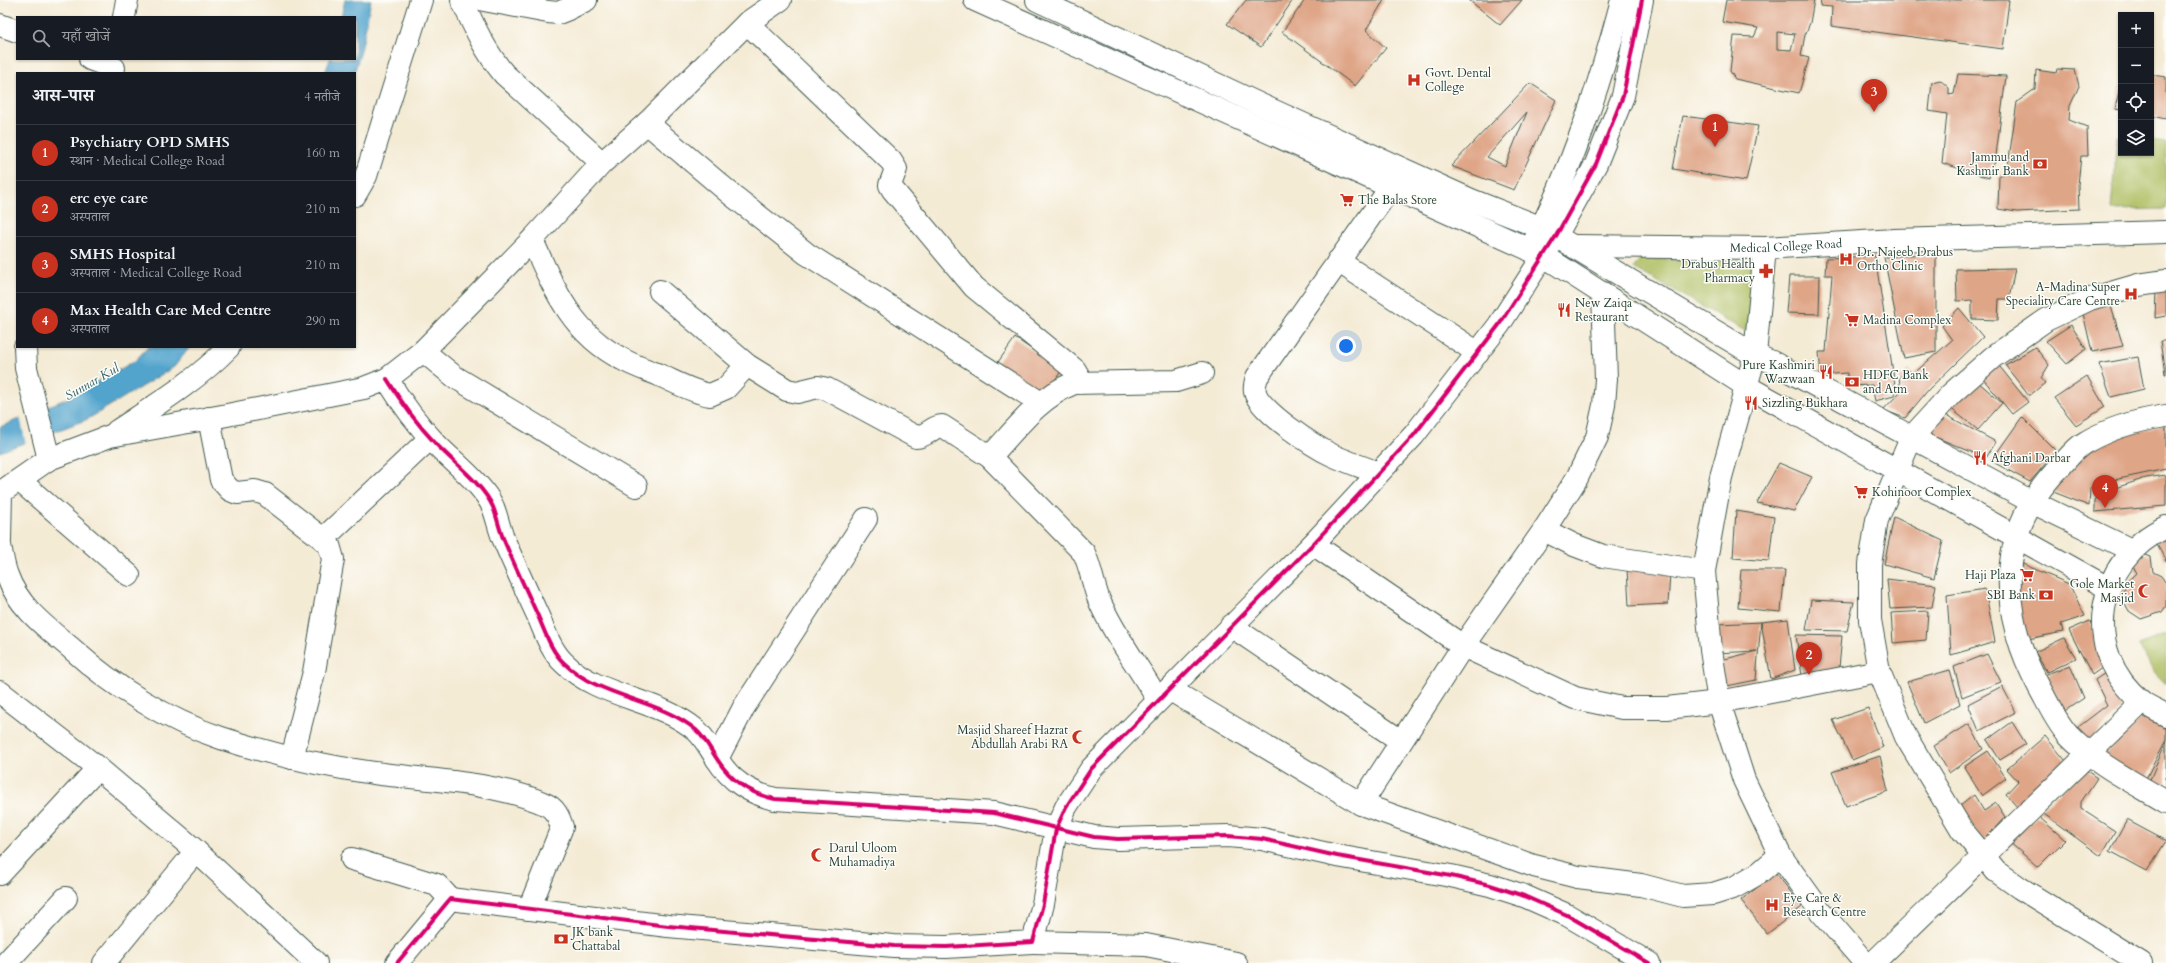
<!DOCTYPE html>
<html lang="hi">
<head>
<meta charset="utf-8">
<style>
  :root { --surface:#171b24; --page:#20242c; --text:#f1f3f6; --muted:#9ea1a6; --line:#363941; --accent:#c8321e }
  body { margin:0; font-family:Cardo,"Noto Serif Devanagari",serif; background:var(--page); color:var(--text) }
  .controls { position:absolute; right:12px; top:12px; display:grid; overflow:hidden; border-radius:0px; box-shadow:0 1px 3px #0004 }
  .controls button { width:36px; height:36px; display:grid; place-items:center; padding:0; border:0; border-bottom:1px solid var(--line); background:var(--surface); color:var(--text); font:20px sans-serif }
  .you { position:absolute; left:1346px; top:346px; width:14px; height:14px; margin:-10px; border:3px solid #fff; border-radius:50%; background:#1a73e8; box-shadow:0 0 0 6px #1a73e833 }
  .badge { display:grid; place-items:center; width:26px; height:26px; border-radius:50%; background:var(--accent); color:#fff; font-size:13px; font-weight:700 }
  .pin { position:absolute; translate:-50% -33px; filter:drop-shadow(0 1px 2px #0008) }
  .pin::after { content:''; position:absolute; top:21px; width:14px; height:12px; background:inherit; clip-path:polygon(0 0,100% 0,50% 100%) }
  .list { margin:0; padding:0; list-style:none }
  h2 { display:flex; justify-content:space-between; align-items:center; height:52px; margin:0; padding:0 16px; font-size:17px }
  h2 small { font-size:13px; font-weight:400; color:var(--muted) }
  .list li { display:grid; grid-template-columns:26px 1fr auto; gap:12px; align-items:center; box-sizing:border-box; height:56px; padding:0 16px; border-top:1px solid var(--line) }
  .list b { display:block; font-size:15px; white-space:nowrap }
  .list p { margin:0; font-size:13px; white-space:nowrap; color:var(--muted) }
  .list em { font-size:13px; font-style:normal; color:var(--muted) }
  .icon { flex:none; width:22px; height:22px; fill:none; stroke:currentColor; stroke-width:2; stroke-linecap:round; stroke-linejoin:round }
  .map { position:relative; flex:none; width:2166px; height:963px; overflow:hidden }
  .search { position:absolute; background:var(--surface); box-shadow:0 1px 3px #0004; left:16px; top:16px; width:340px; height:44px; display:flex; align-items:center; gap:10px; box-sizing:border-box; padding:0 14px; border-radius:0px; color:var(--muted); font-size:15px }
  .panel { position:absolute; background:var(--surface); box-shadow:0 1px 3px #0004; left:16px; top:72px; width:340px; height:276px; border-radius:0px }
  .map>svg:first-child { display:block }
</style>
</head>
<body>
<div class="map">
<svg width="2166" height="963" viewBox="0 0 2166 963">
  <rect width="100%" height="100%" fill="#fdfcf7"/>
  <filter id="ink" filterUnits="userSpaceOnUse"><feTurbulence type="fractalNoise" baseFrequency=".025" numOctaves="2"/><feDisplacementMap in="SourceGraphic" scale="8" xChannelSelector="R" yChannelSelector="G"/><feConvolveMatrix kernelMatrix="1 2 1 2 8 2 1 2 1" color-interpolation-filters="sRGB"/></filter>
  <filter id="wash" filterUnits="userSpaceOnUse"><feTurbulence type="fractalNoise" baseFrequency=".012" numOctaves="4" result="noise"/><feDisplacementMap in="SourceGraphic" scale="16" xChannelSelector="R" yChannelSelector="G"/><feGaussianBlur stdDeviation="0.9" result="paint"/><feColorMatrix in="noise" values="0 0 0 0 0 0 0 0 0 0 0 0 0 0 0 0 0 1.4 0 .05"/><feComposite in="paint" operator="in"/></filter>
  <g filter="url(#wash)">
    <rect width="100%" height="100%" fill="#f4ebd5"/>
    <g fill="#adbe61" stroke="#667e4a">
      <polygon points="2117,136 2121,137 2121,153 2151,153 2151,141 2166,143 2166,209 2111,210"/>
      <polygon points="1640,259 1755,261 1747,332 1634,268"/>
      <polygon points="2166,634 2166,684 2153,671 2139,645"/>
    </g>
    <g fill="#52a4cd" stroke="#387080">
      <polygon points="345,0 371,0 361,51 354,73 325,73 330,59 355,59 355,17 341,17"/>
      <polygon points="148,347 190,347 174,367 88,419 0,452 0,427 70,397 135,361"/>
    </g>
    <polygon fill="#f4ebd5" points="40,408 46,438 26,445 20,416"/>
    <g id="blocks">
      <g fill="#dfa587" fill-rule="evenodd">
        <polygon points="1246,0 1293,0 1261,47 1227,24"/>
        <polygon points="1305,0 1384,0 1366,30 1386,48 1355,86 1282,32"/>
        <polygon points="1469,0 1522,0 1500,25"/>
        <path d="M 1726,0 L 1814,0 L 1810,23 L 1805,35 L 1801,56 L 1809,58 L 1799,93 L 1735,79 L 1730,71 L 1734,36 L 1754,37 L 1758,28 L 1722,22 ZM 1777,32 L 1795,34 L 1791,50 L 1777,49 Z"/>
        <polygon points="1821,0 2009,0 2003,49 1831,26 1832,7 1820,6"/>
        <polygon points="2057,69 2075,70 2079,86 2070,106 2069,120 2087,127 2088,156 2081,156 2078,185 2079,209 2017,212 1998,209 1999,175 2007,173 2017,102 2035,89 2036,70 2056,73"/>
        <polygon points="1958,74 2006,76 1995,163 1992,165 1989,178 1942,163 1947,114 1929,111 1932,82 1940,80 1949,88 1949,95 1954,94"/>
        <polygon points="2151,75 2166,77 2166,119 2151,116"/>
        <path d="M 1530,83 L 1556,100 L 1514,190 L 1451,166 ZM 1527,112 L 1505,166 L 1487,157 Z"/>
        <polygon points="2120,86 2121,86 2121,110 2115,109"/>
        <polygon points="1683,116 1758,126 1746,181 1673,169"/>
        <polygon points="1936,253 1936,352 1904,358 1884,257"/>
        <polygon points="1875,256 1895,385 1894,396 1875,401 1872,385 1847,386 1847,373 1821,375 1819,352 1826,352 1832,275 1825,275 1826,258"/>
        <polygon points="2015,268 2009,299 1999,299 1998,320 1972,319 1972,300 1957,301 1956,269"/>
        <polygon points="1789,276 1820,276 1819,314 1786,313"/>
        <polygon points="2156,290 2166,290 2166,316 2155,318"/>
        <polygon points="2110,303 2123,346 2092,352 2082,309"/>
        <polygon points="1959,308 1983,337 1929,389 1905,418 1883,410 1901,391 1899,378 1909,370 1912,375 1952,340 1942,326"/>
        <polygon points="2071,325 2086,349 2067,364 2046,341"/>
        <polygon points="1015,338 1062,370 1043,397 996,365"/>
        <polygon points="2160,341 2166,341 2166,374 2165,374"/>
        <polygon points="2035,347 2049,365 2041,378 2045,383 2029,396 2005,365"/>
        <polygon points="2138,357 2144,389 2111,397 2099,364"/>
        <polygon points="1996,362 2028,402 2012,414 1979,374"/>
        <polygon points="2087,376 2105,407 2076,425 2054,398"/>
        <polygon points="1976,380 2002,403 1978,430 1949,407"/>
        <polygon points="1946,415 1996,442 1986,458 1928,434"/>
        <polygon points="2022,417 2056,451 2030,482 1991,461"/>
        <polygon points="2166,423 2166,469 2095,484 2090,488 2089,506 2051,491 2087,449 2118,437"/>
        <polygon points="1779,463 1812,477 1794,511 1757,503"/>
        <polygon points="2166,475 2166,506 2095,512 2095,500 2103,492 2146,478"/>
        <polygon points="1736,511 1774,517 1769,561 1733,558"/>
        <polygon points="1894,517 1943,541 1934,578 1884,564"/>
        <polygon points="2166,535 2166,561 2155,541"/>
        <polygon points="2141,553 2151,557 2153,572 2161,576 2166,583 2166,606 2162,612 2141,619 2129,611 2122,598 2126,583 2136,573 2131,562"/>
        <polygon points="2016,561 2069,584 2085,616 2061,624 2063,632 2028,639 2016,620"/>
        <polygon points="1627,568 1670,573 1668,604 1629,606"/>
        <polygon points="1741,570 1785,570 1781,612 1738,608"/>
        <polygon points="1887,579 1936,585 1932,607 1890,609"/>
        <polygon points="1985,589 1995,642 1951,655 1947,595"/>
        <polygon points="1811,600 1854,602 1847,631 1806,630"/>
        <polygon points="1928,611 1926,640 1893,643 1891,613"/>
        <polygon points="1788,619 1795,670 1771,679 1761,622"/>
        <polygon points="2090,621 2106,665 2092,675 2069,630"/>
        <polygon points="1761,622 1756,680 1717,688 1713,662 1757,651 1716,653 1719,624"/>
        <polygon points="1796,635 1842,636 1839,668 1802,676"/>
        <polygon points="2064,638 2076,658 2047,672 2035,652"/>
        <polygon points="1987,654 2001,682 1962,697 1954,667"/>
        <polygon points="2070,665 2084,698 2060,714 2042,676"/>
        <polygon points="1950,670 1960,704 1924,723 1907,682"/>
        <polygon points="2108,671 2127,701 2086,746 2073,731 2107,705 2095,680"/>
        <polygon points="2002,686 2016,712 1979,731 1968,704"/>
        <polygon points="1868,708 1883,747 1852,760 1833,720"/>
        <polygon points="2143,716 2166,728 2166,740 2142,786 2099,760"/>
        <polygon points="2012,722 2026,744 2000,760 1987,740"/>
        <polygon points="1969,724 1983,749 1949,773 1934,746"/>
        <polygon points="2045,736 2066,761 2017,807 2006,794 2018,781 2007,769"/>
        <polygon points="2166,742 2166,798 2146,789"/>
        <polygon points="1988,751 2006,778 1982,796 1964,767"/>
        <polygon points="1880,756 1888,791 1846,806 1832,772"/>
        <polygon points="2084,769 2097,778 2081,802 2081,809 2115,831 2101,856 2040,811"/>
        <polygon points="1974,795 1984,811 1996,803 2005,817 1984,840 1955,810"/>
        <polygon points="2038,816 2065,840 2038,867 2008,841"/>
        <polygon points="2127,820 2166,841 2147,871 2110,851"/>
        <polygon points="1776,873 1802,907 1767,934 1741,900"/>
      </g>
    </g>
  </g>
  <g filter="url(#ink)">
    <use href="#blocks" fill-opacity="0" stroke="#3f574c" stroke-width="1"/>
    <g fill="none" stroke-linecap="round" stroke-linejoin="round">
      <defs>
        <g id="minor">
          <path d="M 462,0 C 474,27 485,51 504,74 L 602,163"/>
          <polyline points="484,0 548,12 558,13 568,9 586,0"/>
          <polyline points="124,17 127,0"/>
          <polyline points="747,23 891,161 896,169 890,185 893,190 974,287 1075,370 1082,382"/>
          <polyline points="0,25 17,31"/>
          <polyline points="90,59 114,68"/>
          <polyline points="647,123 732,195 807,254 1041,403"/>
          <polyline points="355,195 366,176 421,0"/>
          <path d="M 532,240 C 554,289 572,333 622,359 C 634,366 647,370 659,375 C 675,382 693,392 710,395 L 726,388 L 747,365"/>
          <polyline points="1765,248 1755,355 1721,477 1704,571 1711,650 1719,702 1744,780 1780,855 1821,912 1865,963"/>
          <path d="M 1530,250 C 1572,170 1599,87 1622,0"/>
          <polyline points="1338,261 1478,353"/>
          <path d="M 660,291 L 747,365 L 787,390 L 797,392 L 818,387 L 827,389 L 916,437 C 927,437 932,426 942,426 L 990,457 L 1084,553 C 1091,568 1093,585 1099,600 C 1114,635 1139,667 1158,700"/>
          <polyline points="25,347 26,368 49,459"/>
          <polyline points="423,351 455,377 636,486"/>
          <path d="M 387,379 C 401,402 417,424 436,444 C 453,462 483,484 493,507 C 497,517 499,528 503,538 C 514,564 526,590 538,616 C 545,632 551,651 564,663 C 599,698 658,698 696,730 C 705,738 710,749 717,759 C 731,781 749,793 775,799 L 994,813 L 1094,837 L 1118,839 L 1228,836 L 1262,839 L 1337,856 L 1451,876 L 1490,885 L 1524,896 L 1567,915 L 1649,963"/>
          <path d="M 2166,416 C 2139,420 2110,428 2086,442 C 2076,447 2067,459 2060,467 C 1996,531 1998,611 2039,687 C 2048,703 2056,722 2069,736 C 2096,764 2133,782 2166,802"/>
          <polyline points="209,418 221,480 230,490 237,493 255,491 265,494 323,539 329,545 333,559 314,672 292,758"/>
          <path d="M 117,431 C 156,405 196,381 229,347"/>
          <path d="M 990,457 C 1015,430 1039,397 1074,383 L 1176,381 L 1202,373"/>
          <path d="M 1378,473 C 1363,467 1347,462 1332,455 C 1315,447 1259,411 1255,392 C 1254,387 1255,383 1257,377 L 1391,187"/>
          <polyline points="20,481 129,575"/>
          <polyline points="0,493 49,459 110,436 222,416 364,388 387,379 423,351 532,240 602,163 647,123 747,23 780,0"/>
          <polyline points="1544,530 1574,545 1603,556 1704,571"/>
          <polyline points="323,539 423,445"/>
          <polyline points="0,540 1,492"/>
          <polyline points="1313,544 1463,646 1575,698 1622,708 1667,708 1719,702 1879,671"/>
          <path d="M 0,545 C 2,555 3,565 7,575 C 18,607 47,628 72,649 C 114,687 167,720 221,738 C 270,754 322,766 374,773 C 427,780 496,782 545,804 C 555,808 559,817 562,827 L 529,909"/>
          <polyline points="1231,626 1401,741"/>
          <polyline points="1169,689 1361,804 1534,866 1578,877 1641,885 1683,896 1713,894 1735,887 1759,873 1780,855"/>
          <polyline points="0,692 98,768 196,851 316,963"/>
          <polyline points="717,759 744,707 866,519"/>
          <polyline points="1361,804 1463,646 1544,530 1577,478 1597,437 1604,405 1606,379 1603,293"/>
          <polyline points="352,859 437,885 450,899"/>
          <polyline points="0,874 98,768"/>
          <polyline points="1033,942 1146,945 1236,963"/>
          <polyline points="6,963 66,898"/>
          <polyline points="104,963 196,851"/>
          <polyline points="397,963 450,899 668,926 894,946 946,947 1033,942 1043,904 1056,829 1066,807 1091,769 1313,544 1414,435 1499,325 1556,236 1596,164 1623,96 1642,0"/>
          <polyline points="1873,963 2142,702"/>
          <polyline points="2141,963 2020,888 1996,871 1962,830 1906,737 1879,671 1870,620 1870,564 1877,520 1911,438 1951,394 1993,357 2046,320 2090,299 2138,285 2166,281"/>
        </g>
        <g id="major">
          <polyline points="975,0 1544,256 1746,386 2108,588"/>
          <polyline points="1037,0 1261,105 1471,200 1542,228 1755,355 1772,362 2032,502 2131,550"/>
          <path id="s1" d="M 1574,246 L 1765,248 L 1894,240 L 2166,232"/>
          <path d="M 2166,527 C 2096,559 2079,652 2142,702 C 2149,707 2158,711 2166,715"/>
        </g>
      </defs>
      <use href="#minor" stroke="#3f574c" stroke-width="24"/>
      <use href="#major" stroke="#3f574c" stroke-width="24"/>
      <use href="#minor" stroke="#fff" stroke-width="22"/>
      <use href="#major" stroke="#fff" stroke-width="22"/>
      <defs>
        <g id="cycleway">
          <path d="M 387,379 C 401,402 417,424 436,444 C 453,462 483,484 493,507 C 497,517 499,528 503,538 C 514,564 526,590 538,616 C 545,632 551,651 564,663 C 599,698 658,698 696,730 C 705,738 710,749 717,759 C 731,781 749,793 775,799 L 994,813 L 1094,837 L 1118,839 L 1228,836 L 1262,839 L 1337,856 L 1451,876 L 1490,885 L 1524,896 L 1567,915 L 1649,963"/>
          <polyline points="397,963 450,899 668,926 894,946 946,947 1033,942 1043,904 1056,829 1066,807 1091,769 1313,544 1414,435 1499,325 1556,236 1596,164 1623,96 1642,0"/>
        </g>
      </defs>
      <use href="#cycleway" stroke="#fdfcf7" stroke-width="6"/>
      <use href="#cycleway" stroke="#d6006c" stroke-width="4"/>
    </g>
  </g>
  <defs>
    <symbol id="hospital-bare" viewBox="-9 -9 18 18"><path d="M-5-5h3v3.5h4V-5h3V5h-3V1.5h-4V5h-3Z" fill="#c8321e" stroke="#fdfcf7" stroke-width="2.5" paint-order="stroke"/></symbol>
    <symbol id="bank-bare" viewBox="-9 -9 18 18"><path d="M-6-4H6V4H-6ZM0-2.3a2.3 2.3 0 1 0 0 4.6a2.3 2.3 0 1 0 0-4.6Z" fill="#c8321e" stroke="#fdfcf7" stroke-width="2.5" paint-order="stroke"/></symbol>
    <symbol id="supermarket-bare" viewBox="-9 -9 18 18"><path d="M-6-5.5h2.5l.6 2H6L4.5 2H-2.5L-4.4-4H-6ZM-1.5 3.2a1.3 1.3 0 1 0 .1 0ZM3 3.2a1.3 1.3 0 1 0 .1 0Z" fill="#c8321e" stroke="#fdfcf7" stroke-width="2.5" paint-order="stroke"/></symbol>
    <symbol id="pharmacy-bare" viewBox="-9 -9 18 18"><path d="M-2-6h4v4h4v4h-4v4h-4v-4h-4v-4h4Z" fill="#c8321e" stroke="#fdfcf7" stroke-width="2.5" paint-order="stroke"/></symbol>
    <symbol id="restaurant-bare" viewBox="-9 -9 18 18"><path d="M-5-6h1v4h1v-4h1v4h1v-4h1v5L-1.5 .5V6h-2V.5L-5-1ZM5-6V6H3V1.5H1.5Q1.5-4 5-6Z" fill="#c8321e" stroke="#fdfcf7" stroke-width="2.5" paint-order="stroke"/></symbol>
    <symbol id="mosque-bare" viewBox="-9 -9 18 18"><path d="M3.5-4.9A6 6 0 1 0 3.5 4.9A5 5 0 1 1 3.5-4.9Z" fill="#c8321e" stroke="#fdfcf7" stroke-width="2.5" paint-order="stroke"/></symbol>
  </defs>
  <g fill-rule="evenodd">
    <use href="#hospital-bare" x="1404" y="70" width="20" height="20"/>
    <use href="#bank-bare" x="2030" y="154" width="20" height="20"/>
    <use href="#supermarket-bare" x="1337" y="190" width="20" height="20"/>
    <use href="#hospital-bare" x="1836" y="249" width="20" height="20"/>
    <use href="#pharmacy-bare" x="1756" y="261" width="20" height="20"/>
    <use href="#hospital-bare" x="2121" y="284" width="20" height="20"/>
    <use href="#restaurant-bare" x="1554" y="300" width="20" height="20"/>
    <use href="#supermarket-bare" x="1842" y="310" width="20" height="20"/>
    <use href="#restaurant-bare" x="1816" y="362" width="20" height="20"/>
    <use href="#bank-bare" x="1842" y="372" width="20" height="20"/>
    <use href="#restaurant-bare" x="1741" y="393" width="20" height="20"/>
    <use href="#restaurant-bare" x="1970" y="448" width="20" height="20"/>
    <use href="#supermarket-bare" x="1851" y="482" width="20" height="20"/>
    <use href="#supermarket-bare" x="2017" y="565" width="20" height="20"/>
    <use href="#mosque-bare" x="2135" y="581" width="20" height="20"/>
    <use href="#bank-bare" x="2036" y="585" width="20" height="20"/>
    <use href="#mosque-bare" x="1069" y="727" width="20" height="20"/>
    <use href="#mosque-bare" x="808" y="845" width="20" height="20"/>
    <use href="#hospital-bare" x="1762" y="895" width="20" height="20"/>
    <use href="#bank-bare" x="551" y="929" width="20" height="20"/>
  </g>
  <g text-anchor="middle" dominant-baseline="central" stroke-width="3" stroke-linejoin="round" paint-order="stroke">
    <g font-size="12" fill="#1f3d34" stroke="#fdfcf7" text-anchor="start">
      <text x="1425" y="73">Govt. Dental<tspan x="1425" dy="14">College</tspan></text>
      <text x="2029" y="157" text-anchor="end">Jammu and<tspan x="2029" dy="14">Kashmir Bank</tspan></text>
      <text x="1358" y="200">The Balas Store</text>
      <text x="1857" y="252">Dr. Najeeb Drabus<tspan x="1857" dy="14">Ortho Clinic</tspan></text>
      <text x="1755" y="264" text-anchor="end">Drabus Health<tspan x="1755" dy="14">Pharmacy</tspan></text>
      <text x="2120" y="287" text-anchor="end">A-Madina Super<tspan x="2120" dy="14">Speciality Care Centre</tspan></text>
      <text x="1575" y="303">New Zaiqa<tspan x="1575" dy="14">Restaurant</tspan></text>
      <text x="1863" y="320">Madina Complex</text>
      <text x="1815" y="365" text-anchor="end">Pure Kashmiri<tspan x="1815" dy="14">Wazwaan</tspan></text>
      <text x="1863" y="375">HDFC Bank<tspan x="1863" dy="14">and Atm</tspan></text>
      <text x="1762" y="403">Sizzling Bukhara</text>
      <text x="1991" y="458">Afghani Darbar</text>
      <text x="1872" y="492">Kohinoor Complex</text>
      <text x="2016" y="575" text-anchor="end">Haji Plaza</text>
      <text x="2134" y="584" text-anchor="end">Gole Market<tspan x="2134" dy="14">Masjid</tspan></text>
      <text x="2035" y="595" text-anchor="end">SBI Bank</text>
      <text x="1068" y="730" text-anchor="end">Masjid Shareef Hazrat<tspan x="1068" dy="14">Abdullah Arabi RA</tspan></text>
      <text x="829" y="848">Darul Uloom<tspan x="829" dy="14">Muhamadiya</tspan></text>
      <text x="1783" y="898">Eye Care &amp;<tspan x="1783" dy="14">Research Centre</tspan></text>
      <text x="572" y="932">JK bank<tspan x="572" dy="14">Chattabal</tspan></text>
    </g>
    <g font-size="12" fill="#1f3d34" stroke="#fdfcf7">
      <text stroke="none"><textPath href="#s1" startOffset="212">Medical College Road</textPath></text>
    </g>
    <g font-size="13" font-style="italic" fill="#31616a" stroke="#fdfcf7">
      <text transform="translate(92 382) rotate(-30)">Sunnar Kul</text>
    </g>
  </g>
</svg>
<div class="controls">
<button>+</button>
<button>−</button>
<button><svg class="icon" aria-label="locate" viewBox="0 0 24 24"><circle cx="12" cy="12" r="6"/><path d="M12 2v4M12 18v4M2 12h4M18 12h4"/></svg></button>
<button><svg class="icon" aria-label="layers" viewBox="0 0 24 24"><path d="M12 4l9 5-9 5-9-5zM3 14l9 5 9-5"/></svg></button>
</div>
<div class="you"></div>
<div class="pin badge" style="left:1715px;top:147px">1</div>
<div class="pin badge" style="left:1809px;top:675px">2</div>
<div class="pin badge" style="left:1874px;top:112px">3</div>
<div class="pin badge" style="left:2105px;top:508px">4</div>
<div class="search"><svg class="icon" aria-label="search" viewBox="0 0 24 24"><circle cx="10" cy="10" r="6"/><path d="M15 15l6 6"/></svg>यहाँ खोजें</div>
<section class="panel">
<h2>आस-पास<small>4 नतीजे</small></h2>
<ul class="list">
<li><span class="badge">1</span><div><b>Psychiatry OPD SMHS</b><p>स्थान · Medical College Road</p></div><em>160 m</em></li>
<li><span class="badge">2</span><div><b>erc eye care</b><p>अस्पताल</p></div><em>210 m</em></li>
<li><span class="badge">3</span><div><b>SMHS Hospital</b><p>अस्पताल · Medical College Road</p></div><em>210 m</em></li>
<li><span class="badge">4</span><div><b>Max Health Care Med Centre</b><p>अस्पताल</p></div><em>290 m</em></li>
</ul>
</section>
</div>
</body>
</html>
